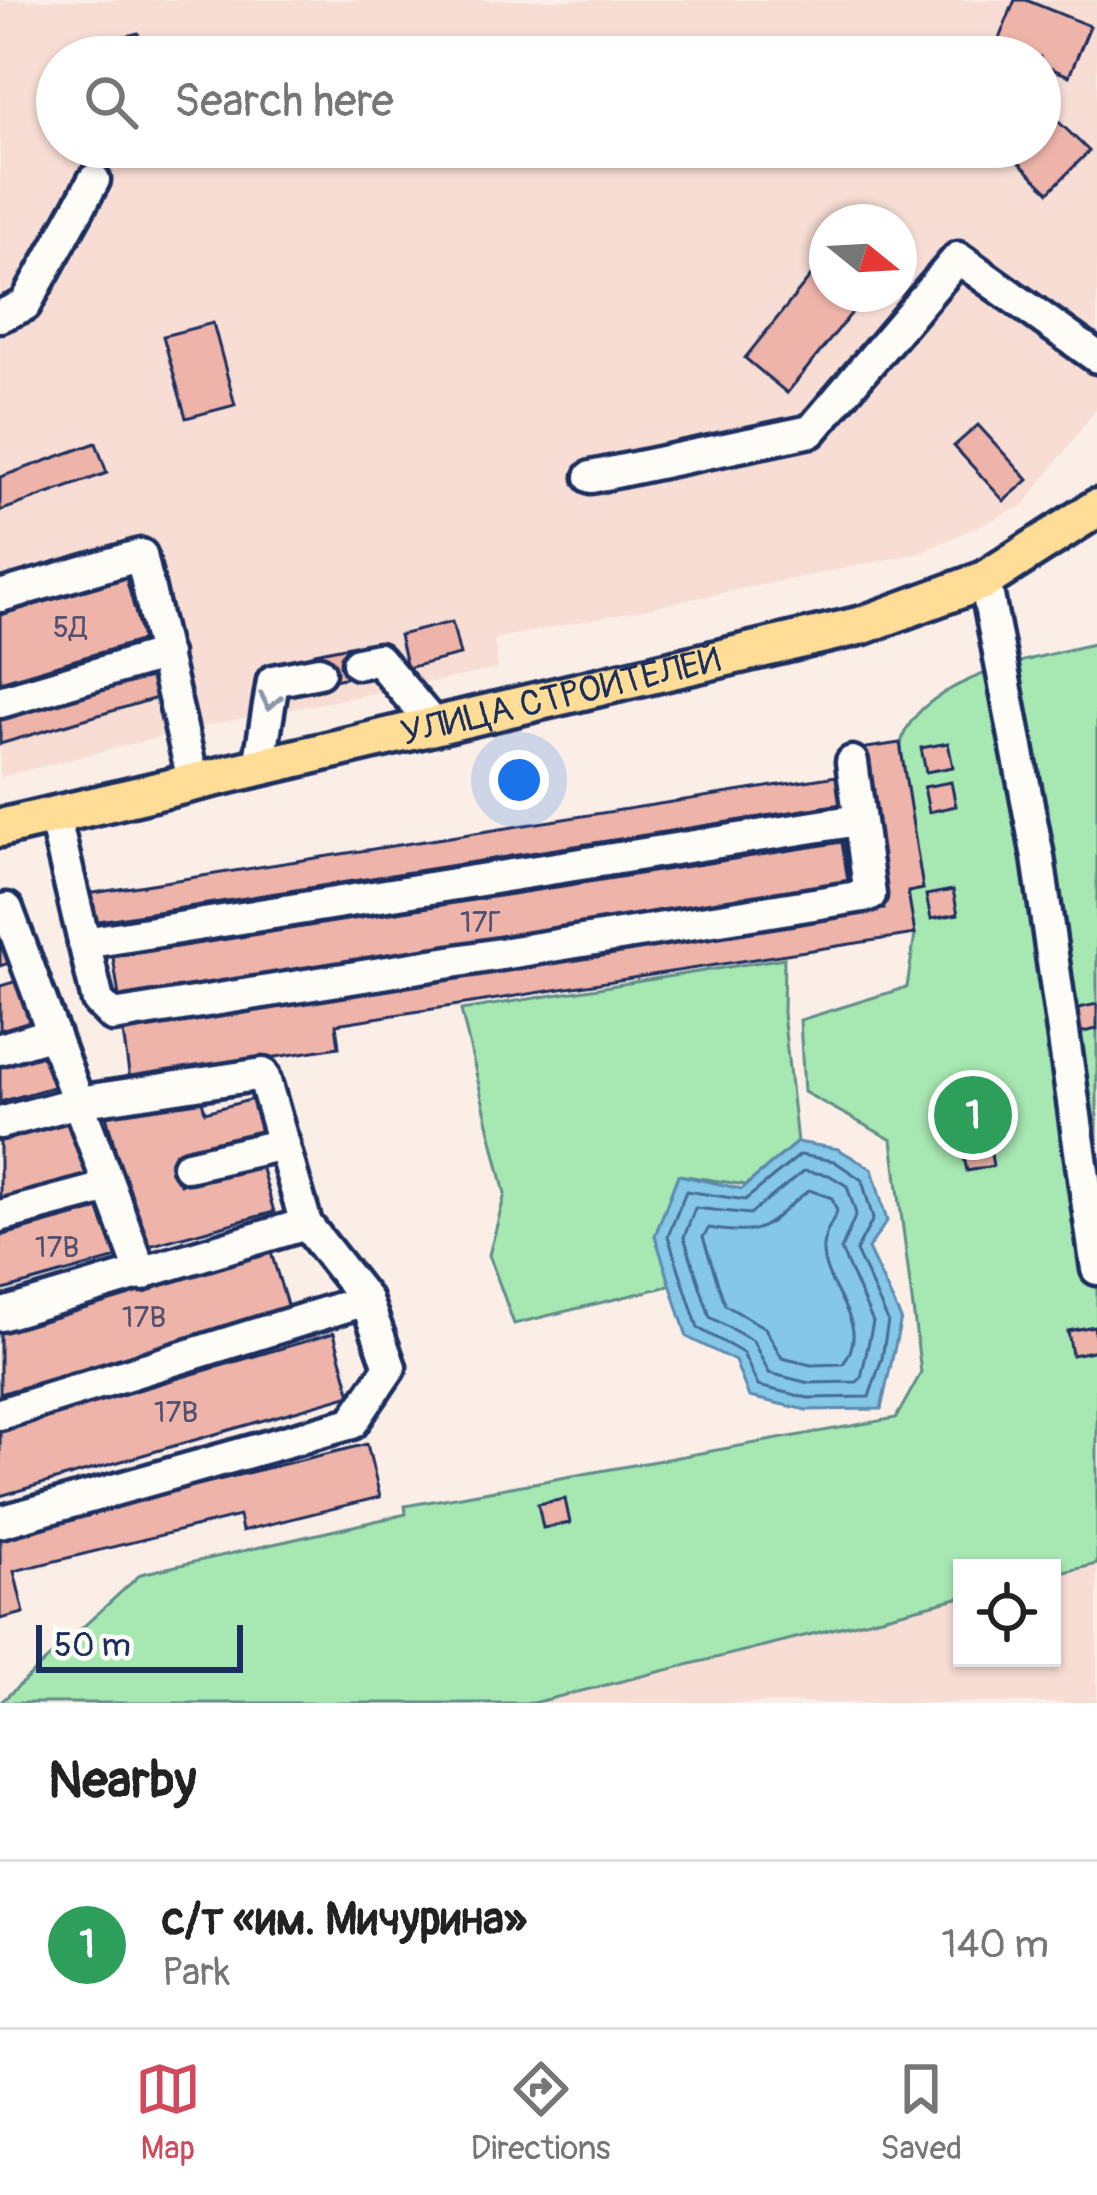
<!DOCTYPE html>
<html lang="en">
<head>
<meta charset="utf-8">
<style>
  :root { --surface:#fff; --page:#f2f2f2; --text:#222; --muted:#767676; --line:#e0e0e0; --accent:#d1495b }
  body { margin:0; font-family:Pangolin,sans-serif; background:var(--page); color:var(--text) }
  .controls { position:absolute; right:36px; bottom:36px; display:grid; overflow:hidden; border-radius:0px; box-shadow:0 3px 9px #0004 }
  .controls button { width:108px; height:108px; display:grid; place-items:center; padding:0; border:0; border-bottom:3px solid var(--line); background:var(--surface); color:var(--text); font:60px sans-serif }
  .compass { position:absolute; left:809px; top:204px; width:108px; height:108px; border-radius:50%; background:var(--surface); box-shadow:0 3px 9px #0004; rotate:108deg }
  .scale { position:absolute; left:36px; bottom:30px; width:207px; box-sizing:border-box; padding-left:12px; border:6px solid #1b2f5e; border-top:0; font-size:33px; line-height:42px; white-space:nowrap; color:#1b2f5e; -webkit-text-stroke:9px #fdfcf7; paint-order:stroke }
  .you { position:absolute; left:519px; top:780px; width:42px; height:42px; margin:-30px; border:9px solid #fff; border-radius:50%; background:#1a73e8; box-shadow:0 0 0 18px #1a73e833 }
  .badge { display:grid; place-items:center; width:78px; height:78px; border-radius:50%; background:var(--accent); color:#fff; font-size:39px; font-weight:700 }
  .pin { position:absolute; translate:-50% -50%; border:6px solid #fff; box-shadow:0 3px 12px #0006 }
  .list { margin:0; padding:0; list-style:none }
  h2 { display:flex; justify-content:space-between; align-items:center; height:156px; margin:0; padding:0 48px; font-size:51px }
  h2 small { font-size:39px; font-weight:400; color:var(--muted) }
  .list li { display:grid; grid-template-columns:78px 1fr auto; gap:36px; align-items:center; box-sizing:border-box; height:168px; padding:0 48px; border-top:3px solid var(--line) }
  .list b { display:block; font-size:45px; white-space:nowrap }
  .list p { margin:0; font-size:39px; white-space:nowrap; color:var(--muted) }
  .list em { font-size:39px; font-style:normal; color:var(--muted) }
  .icon { flex:none; width:66px; height:66px; fill:none; stroke:currentColor; stroke-width:2; stroke-linecap:round; stroke-linejoin:round }
  .map { position:relative; flex:none; width:1097px; height:1703px; overflow:hidden }
  .search { position:absolute; background:var(--surface); box-shadow:0 3px 9px #0004; left:36px; right:36px; top:36px; height:132px; display:flex; align-items:center; gap:30px; box-sizing:border-box; padding:0 42px; border-radius:66px; color:var(--muted); font-size:45px }
  .sheet { height:324px; background:var(--surface) }
  nav { display:flex; justify-content:space-around; align-items:center; box-sizing:border-box; height:168px; border-top:3px solid var(--line); background:var(--surface); font-size:33px; color:var(--muted) }
  nav a { display:grid; justify-items:center; gap:6px }
  nav .on { color:var(--accent) }
  .map>svg:first-child { display:block }
</style>
</head>
<body>
<div class="map">
<svg width="1097" height="1703" viewBox="0 0 1097 1703">
  <rect width="100%" height="100%" fill="#faeee7"/>
  <filter id="ink" filterUnits="userSpaceOnUse"><feTurbulence type="fractalNoise" baseFrequency=".00833" numOctaves="2"/><feDisplacementMap in="SourceGraphic" scale="24" xChannelSelector="R" yChannelSelector="G"/><feConvolveMatrix kernelMatrix="1 2 1 2 8 2 1 2 1" color-interpolation-filters="sRGB"/></filter>
  <g filter="url(#ink)">
    <g fill="#f7ddd4" fill-rule="evenodd">
      <path d="M 0,0 L 1097,0 L 1097,408 L 1024,505 L 919,553 L 494,639 L 498,669 L 208,725 L 0,777 ZM 57,57 L 1040,57 L 1040,147 L 57,147 ZM 827,222 L 899,222 L 899,294 L 827,294 Z"/>
      <polygon points="1097,1560 1097,1703 433,1703 962,1589 962,1658 1052,1658 1052,1569"/>
    </g>
    <g fill="#a7e8b2" stroke="#618c88" stroke-width="3">
      <path d="M 1097,643 L 1097,1564 L 1052,1575 L 1052,1568 L 962,1568 L 962,1597 L 533,1703 L 0,1703 L 141,1574 L 406,1514 L 405,1506 L 896,1418 L 921,1373 L 892,1140 L 804,1092 L 800,1020 L 907,987 L 915,934 L 908,892 L 923,889 C 919,864 897,755 902,740 C 921,677 1041,657 1097,643 Z"/>
      <polygon points="784,958 783,1013 797,1142 746,1185 678,1175 655,1236 673,1285 514,1324 489,1255 505,1194 461,1010"/>
    </g>
    <polygon fill="#85c7e6" stroke="#5b8ab0" stroke-width="3" points="797,1142 838,1149 872,1169 887,1221 868,1249 901,1319 881,1409 806,1410 749,1397 735,1361 687,1337 655,1236 678,1175 742,1189"/>
    <g fill="none" stroke-linecap="round" stroke-linejoin="round">
      <g stroke="#456c94" stroke-width="3">
        <polygon points="800,1155 834,1161 862,1180 873,1219 856,1251 888,1321 882,1358 869,1397 808,1398 758,1386 743,1353 698,1328 668,1236 686,1191 745,1200"/>
        <polygon points="804,1171 829,1175 847,1186 856,1214 841,1250 873,1322 861,1378 857,1382 809,1383 769,1373 753,1341 710,1317 684,1237 695,1208 750,1214"/>
        <path d="M 809,1190 L 832,1198 L 837,1211 C 832,1223 824,1233 823,1247 C 821,1290 875,1321 843,1364 L 811,1365 L 782,1358 L 765,1328 L 725,1305 L 703,1237 L 709,1228 C 770,1239 765,1223 809,1190 Z"/>
      </g>
    </g>
    <g fill="#efb4a9" stroke="#1b2f5e" stroke-width="3">
      <polygon points="1015,0 1026,0 1090,26 1069,76 1040,64 1040,57 1022,57 996,46"/>
      <polygon points="138,33 143,57 92,57 89,45"/>
      <polygon points="1040,104 1089,151 1049,192 1003,147 1040,147"/>
      <polygon points="827,256 827,294 867,294 787,393 745,358"/>
      <polygon points="213,323 235,405 186,418 163,336"/>
      <polygon points="978,425 1028,480 1004,501 954,446"/>
      <polygon points="96,443 107,473 0,511 0,477"/>
      <polygon points="126,578 143,640 0,682 0,615"/>
      <polygon points="452,622 460,655 407,668 399,635"/>
      <polygon points="354,645 361,674 321,683 315,653"/>
      <polygon points="153,671 160,697 0,744 0,716"/>
      <polygon points="900,743 923,889 908,892 915,934 336,1024 339,1047 130,1080 122,1026 884,909 860,749"/>
      <polygon points="948,743 953,767 926,772 921,748"/>
      <polygon points="843,775 848,803 86,923 81,895"/>
      <polygon points="951,782 956,806 929,812 924,787"/>
      <polygon points="842,842 849,888 120,1003 113,957"/>
      <polygon points="953,890 958,914 931,919 926,895"/>
      <polygon points="0,909 18,960 0,966"/>
      <polygon points="27,978 40,1020 0,1032 0,986"/>
      <polygon points="1097,1004 1097,1029 1078,1033 1074,1009"/>
      <polygon points="48,1044 60,1085 0,1102 0,1058"/>
      <polygon points="199,1090 205,1112 253,1099 263,1135 173,1160 180,1184 260,1162 274,1212 142,1248 106,1115"/>
      <polygon points="76,1119 92,1176 0,1201 0,1140"/>
      <polygon points="989,1142 993,1166 967,1171 962,1147"/>
      <polygon points="103,1208 117,1258 0,1291 0,1236"/>
      <polygon points="269,1246 288,1308 0,1394 0,1326"/>
      <polygon points="1094,1326 1097,1350 1072,1355 1068,1331"/>
      <polygon points="334,1333 351,1395 0,1496 0,1430"/>
      <polygon points="367,1444 380,1497 242,1531 239,1516 14,1571 24,1613 0,1619 0,1533"/>
      <polygon points="565,1499 570,1523 543,1528 538,1504"/>
    </g>
    <g fill="none" stroke-linecap="round" stroke-linejoin="round">
      <defs>
        <g id="minor">
          <polyline points="0,316 25,305 94,180"/>
          <polyline points="591,477 811,431 958,258 1097,357"/>
          <polyline points="985,580 1038,857 1097,1269"/>
          <polyline points="0,596 141,555 193,780"/>
          <polyline points="358,663 378,659 436,728"/>
          <polyline points="0,702 165,654"/>
          <polyline points="259,767 273,681 319,672"/>
          <polyline points="54,815 98,1001 113,1016 870,895 852,762"/>
          <polyline points="7,909 142,1275"/>
          <polyline points="84,943 858,820"/>
          <polyline points="0,1049 53,1033"/>
          <polyline points="0,1123 78,1102 263,1074 306,1224 366,1300 390,1367 352,1423 0,1522"/>
          <polyline points="188,1166 284,1144"/>
          <polyline points="0,1216 109,1187"/>
          <polyline points="0,1315 306,1224"/>
          <polyline points="0,1414 366,1300"/>
        </g>
        <g id="major">
          <path id="s1" d="M 0,828 L 863,625 L 985,580 L 1097,508"/>
        </g>
      </defs>
      <use href="#minor" stroke="#1b2f5e" stroke-width="39"/>
      <use href="#major" stroke="#1b2f5e" stroke-width="45"/>
      <use href="#minor" stroke="#fdfcf7" stroke-width="30"/>
      <use href="#major" stroke="#ffdd96" stroke-width="36"/>
    </g>
    <defs><path id="oneway-chevron" d="M-2-3.5L2.5 0L-2 3.5" fill="none" stroke-width="1.6" stroke-linecap="round" stroke-linejoin="round" transform="scale(3)"/></defs>
    <use stroke="#8c96aa" href="#oneway-chevron" transform="translate(270 701) rotate(101)"/>
  </g>
  <g text-anchor="middle" dominant-baseline="central" stroke-width="9" stroke-linejoin="round" paint-order="stroke">
    <g font-size="30" fill="#505071">
      <text x="70" y="627">5Д</text>
      <text x="481" y="922">17Г</text>
      <text x="57" y="1247">17В</text>
      <text x="144" y="1317">17В</text>
      <text x="176" y="1412">17В</text>
    </g>
    <g font-size="36" fill="#1b2f5e" stroke="#fdfcf7">
      <text stroke="none"><textPath href="#s1" startOffset="576">УЛИЦА СТРОИТЕЛЕЙ</textPath></text>
    </g>
  </g>
</svg>
<div class="controls">
<button><svg class="icon" aria-label="locate" viewBox="0 0 24 24"><circle cx="12" cy="12" r="6"/><path d="M12 2v4M12 18v4M2 12h4M18 12h4"/></svg></button>
</div>
<svg class="compass" viewBox="-18 -18 36 36"><path d="M0-13l5 13h-10z" fill="#e53935"/><path d="M0 13l5-13h-10z" fill="#767676"/></svg>
<div class="scale">50 m</div>
<div class="you"></div>
<div class="pin badge" style="left:973px;top:1115px;background:#2e9e5b">1</div>
<div class="search"><svg class="icon" aria-label="search" viewBox="0 0 24 24"><circle cx="10" cy="10" r="6"/><path d="M15 15l6 6"/></svg>Search here</div>
</div>
<section class="sheet">
<h2>Nearby<small></small></h2>
<ul class="list">
<li><span class="badge" style="background:#2e9e5b">1</span><div><b>с/т «им. Мичурина»</b><p>Park</p></div><em>140 m</em></li>
</ul>
</section>
<nav>
<a class="on"><svg class="icon" aria-label="map" viewBox="0 0 24 24"><path d="M3 6l6-2 6 2 6-2v14l-6 2-6-2-6 2zM9 4v14M15 6v14"/></svg>Map</a>
<a><svg class="icon" aria-label="directions" viewBox="0 0 24 24"><path d="M12 3l9 9-9 9-9-9zM9 14v-3h6M13 9l2 2-2 2"/></svg>Directions</a>
<a><svg class="icon" aria-label="saved" viewBox="0 0 24 24"><path d="M7 4h10v16l-5-4-5 4z"/></svg>Saved</a>
</nav>
</body>
</html>
